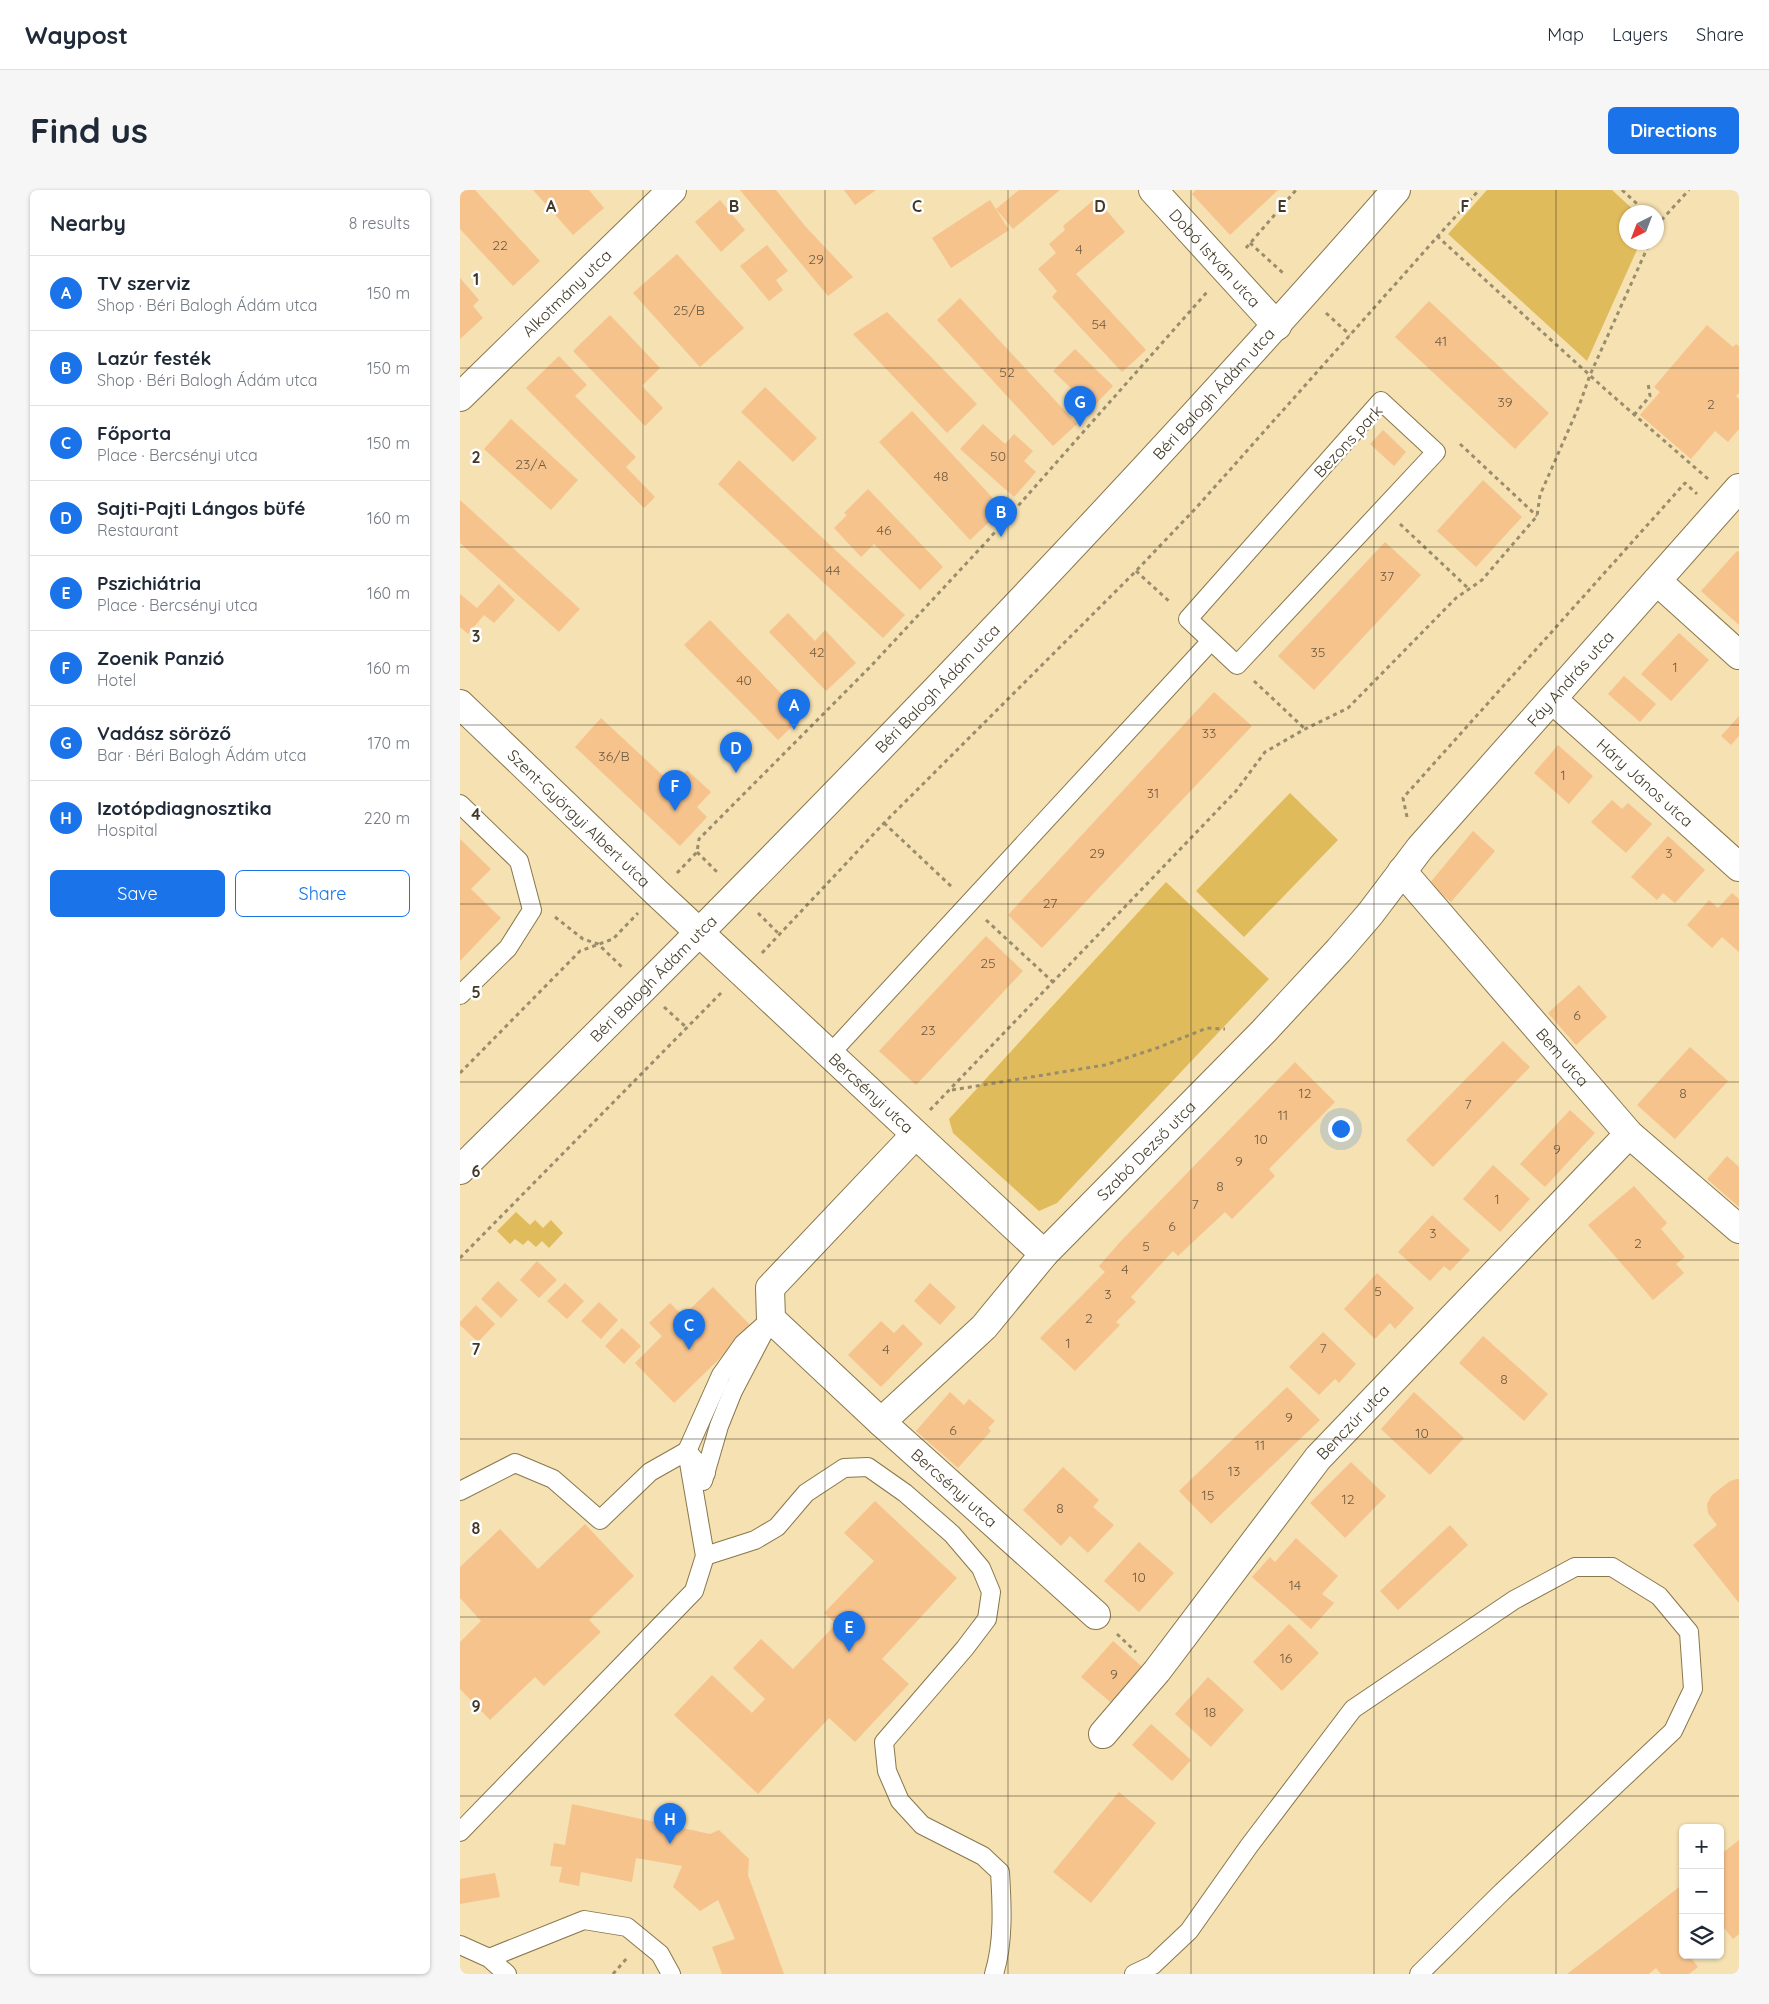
<!DOCTYPE html>
<html lang="en">
<head>
<meta charset="utf-8">
<style>
  :root { --surface:#fff; --page:#f6f6f7; --text:#1f2937; --muted:#747a83; --line:#e0e1e3; --accent:#1a73e8 }
  body { margin:0; font-family:Quicksand,sans-serif; background:var(--page); color:var(--text) }
  .controls { position:absolute; right:15px; bottom:15px; display:grid; overflow:hidden; border-radius:8px; box-shadow:0 1px 4px #0004 }
  .controls button { width:45px; height:45px; display:grid; place-items:center; padding:0; border:0; border-bottom:1px solid var(--line); background:var(--surface); color:var(--text); font:25px sans-serif }
  .compass { position:absolute; left:1159px; top:15px; width:45px; height:45px; border-radius:50%; background:var(--surface); box-shadow:0 1px 4px #0004; rotate:222deg }
  .you { position:absolute; left:880px; top:938px; width:18px; height:18px; margin:-12px; border:4px solid #fff; border-radius:50%; background:#1a73e8; box-shadow:0 0 0 8px #1a73e833 }
  .badge { display:grid; place-items:center; width:32px; height:32px; border-radius:50%; background:var(--accent); color:#fff; font-size:16px; font-weight:700 }
  .pin { position:absolute; translate:-50% -41px; filter:drop-shadow(0 1px 2px #0008) }
  .pin::after { content:''; position:absolute; top:26px; width:18px; height:15px; background:inherit; clip-path:polygon(0 0,100% 0,50% 100%) }
  .list { margin:0; padding:0; list-style:none }
  h2 { display:flex; justify-content:space-between; align-items:center; height:65px; margin:0; padding:0 20px; font-size:21px }
  h2 small { font-size:16px; font-weight:400; color:var(--muted) }
  .list li { display:grid; grid-template-columns:32px 1fr auto; gap:15px; align-items:center; box-sizing:border-box; height:75px; padding:0 20px; border-top:1px solid var(--line) }
  .list b { display:block; font-size:19px; white-space:nowrap }
  .list p { margin:0; font-size:16px; white-space:nowrap; color:var(--muted) }
  .list em { font-size:16px; font-style:normal; color:var(--muted) }
  .actions { display:flex; gap:10px; padding:15px 20px }
  .actions a { flex:1; padding:11px 0; border:1px solid var(--accent); border-radius:8px; text-align:center; font-size:18px; color:var(--accent) }
  .actions .main { background:var(--accent); color:#fff }
  .icon { flex:none; width:28px; height:28px; fill:none; stroke:currentColor; stroke-width:2; stroke-linecap:round; stroke-linejoin:round }
  .map { position:relative; flex:none; width:1279px; height:1784px; overflow:hidden; border-radius:8px }
  header { display:flex; align-items:center; gap:30px; box-sizing:border-box; height:70px; padding:0 25px; background:var(--surface); border-bottom:1px solid var(--line) }
  header strong { font-size:24px }
  nav { display:flex; gap:28px; margin-inline-start:auto; font-size:18px }
  .intro { display:flex; align-items:center; justify-content:space-between; box-sizing:border-box; height:120px; padding:0 30px }
  h1 { margin:0; font-size:35px }
  .button { padding:12px 22px; border-radius:8px; background:var(--accent); color:#fff; font-size:18px; font-weight:700 }
  main { display:flex; gap:30px; padding:0 30px }
  aside { flex:1; background:var(--surface); border-radius:8px; box-shadow:0 1px 4px #0004 }
  .map>svg:first-child { display:block }
</style>
</head>
<body>
<header>
<strong>Waypost</strong>
<nav><a>Map</a><a>Layers</a><a>Share</a></nav>
</header>
<div class="intro"><h1>Find us</h1><a class="button">Directions</a></div>
<main>
<aside>
<h2>Nearby<small>8 results</small></h2>
<ul class="list">
<li><span class="badge">A</span><div><b>TV szerviz</b><p>Shop · Béri Balogh Ádám utca</p></div><em>150 m</em></li>
<li><span class="badge">B</span><div><b>Lazúr festék</b><p>Shop · Béri Balogh Ádám utca</p></div><em>150 m</em></li>
<li><span class="badge">C</span><div><b>Főporta</b><p>Place · Bercsényi utca</p></div><em>150 m</em></li>
<li><span class="badge">D</span><div><b>Sajti-Pajti Lángos büfé</b><p>Restaurant</p></div><em>160 m</em></li>
<li><span class="badge">E</span><div><b>Pszichiátria</b><p>Place · Bercsényi utca</p></div><em>160 m</em></li>
<li><span class="badge">F</span><div><b>Zoenik Panzió</b><p>Hotel</p></div><em>160 m</em></li>
<li><span class="badge">G</span><div><b>Vadász söröző</b><p>Bar · Béri Balogh Ádám utca</p></div><em>170 m</em></li>
<li><span class="badge">H</span><div><b>Izotópdiagnosztika</b><p>Hospital</p></div><em>220 m</em></li>
</ul>
<div class="actions"><a class="main">Save</a><a>Share</a></div>
</aside>
<div class="map">
<svg width="1279" height="1784" viewBox="0 0 1279 1784">
  <rect width="100%" height="100%" fill="#f5e1b2"/>
  <g fill="#e0bb5c">
    <polygon points="1027,0 1152,0 1176,22 1166,22 1166,52 1180,53 1127,171 988,44"/>
    <polygon points="830,603 878,650 784,747 736,701"/>
    <polygon points="706,692 809,789 597,1013 579,1021 493,943 489,929"/>
    <polygon points="56,1022 70,1035 75,1030 83,1038 91,1030 103,1043 89,1058 82,1051 76,1057 68,1050 63,1055 55,1049 50,1054 37,1041"/>
  </g>
  <g fill="#f6c38d">
    <polygon points="0,0 15,0 80,71 53,96 0,39"/>
    <polygon points="73,0 129,0 144,18 113,45"/>
    <polygon points="280,0 316,0 345,36 393,87 368,106"/>
    <polygon points="384,0 416,0 395,15"/>
    <polygon points="559,0 600,0 553,39 536,19"/>
    <polygon points="736,0 818,0 770,45 732,4"/>
    <polygon points="636,8 665,42 616,84 686,160 662,182 592,107 597,101 578,79 596,63 589,54 605,40 603,36"/>
    <polygon points="260,10 285,40 261,62 235,32"/>
    <polygon points="530,10 549,40 491,78 472,48"/>
    <polygon points="307,55 328,81 316,90 323,100 309,111 280,76"/>
    <polygon points="217,64 284,138 240,177 173,103"/>
    <polygon points="0,88 19,110 13,116 23,128 0,149"/>
    <polygon points="500,108 617,234 593,256 477,130"/>
    <polygon points="969,111 1089,223 1055,259 935,147"/>
    <polygon points="427,122 517,214 487,243 393,144"/>
    <polygon points="150,125 200,178 182,196 203,218 185,236 113,161"/>
    <polygon points="1247,135 1273,157 1276,154 1279,156 1279,203 1276,206 1279,209 1279,239 1268,252 1255,241 1231,269 1180,225 1200,202 1194,197"/>
    <polygon points="615,159 653,196 632,218 593,181"/>
    <polygon points="99,166 127,195 115,206 176,267 166,277 195,307 184,318 66,198"/>
    <polygon points="305,197 357,248 333,272 281,222"/>
    <polygon points="452,221 543,319 510,350 419,252"/>
    <polygon points="51,229 118,290 91,320 24,259"/>
    <polygon points="523,234 545,254 554,244 573,261 564,271 576,282 554,307 500,259"/>
    <polygon points="923,240 946,262 934,276 910,254"/>
    <polygon points="279,270 445,425 423,448 258,294"/>
    <polygon points="1023,290 1062,327 1016,377 977,341"/>
    <polygon points="408,299 483,377 460,400 414,354 401,367 374,338 387,325 384,323"/>
    <polygon points="0,310 120,419 99,442 0,353"/>
    <polygon points="925,352 961,385 854,500 818,466"/>
    <polygon points="1277,361 1279,362 1279,435 1241,401"/>
    <polygon points="39,394 55,410 34,433 24,425 8,444 0,437 0,404 17,418"/>
    <polygon points="328,423 355,451 365,440 396,473 366,501 309,442"/>
    <polygon points="250,430 343,526 318,550 224,455"/>
    <polygon points="1219,443 1249,470 1211,511 1181,484"/>
    <polygon points="1164,486 1196,514 1180,532 1148,504"/>
    <polygon points="754,502 792,536 582,758 548,725"/>
    <polygon points="1279,526 1279,546 1271,555 1261,546"/>
    <polygon points="141,528 213,595 227,580 251,602 237,617 247,627 220,656 115,557"/>
    <polygon points="1098,555 1133,586 1109,614 1074,583"/>
    <polygon points="1152,610 1162,619 1168,613 1192,634 1166,663 1131,632"/>
    <polygon points="1013,641 1035,661 991,712 969,694"/>
    <polygon points="1208,646 1245,680 1215,713 1203,703 1197,710 1171,687"/>
    <polygon points="0,649 31,679 11,699 41,728 0,771"/>
    <polygon points="1272,703 1279,709 1279,762 1262,747 1252,758 1227,735 1249,710 1258,718"/>
    <polygon points="526,746 563,781 456,895 419,861"/>
    <polygon points="1119,795 1147,827 1116,855 1088,823"/>
    <polygon points="1043,851 1070,877 973,977 946,950"/>
    <polygon points="1230,857 1268,891 1215,949 1177,915"/>
    <polygon points="835,872 875,912 809,979 815,986 772,1029 765,1022 718,1066 713,1061 671,1107 676,1112 656,1132 660,1135 615,1181 580,1148 645,1082 639,1076 660,1052"/>
    <polygon points="1110,920 1135,943 1085,997 1060,974"/>
    <polygon points="1267,966 1279,977 1279,1017 1247,989"/>
    <polygon points="1033,975 1070,1009 1040,1042 1003,1009"/>
    <polygon points="1174,996 1207,1033 1201,1039 1225,1067 1216,1074 1224,1083 1193,1110 1128,1035"/>
    <polygon points="972,1025 1010,1060 990,1081 984,1076 970,1091 938,1062"/>
    <polygon points="77,1071 97,1090 79,1108 60,1090"/>
    <polygon points="917,1083 954,1118 935,1139 930,1133 915,1149 884,1119"/>
    <polygon points="38,1091 58,1110 41,1128 21,1109"/>
    <polygon points="105,1093 124,1111 107,1129 87,1111"/>
    <polygon points="470,1093 496,1117 480,1135 454,1111"/>
    <polygon points="253,1097 292,1137 214,1213 175,1173 202,1146 189,1133 210,1113 223,1126"/>
    <polygon points="139,1112 158,1130 141,1149 121,1131"/>
    <polygon points="16,1115 35,1134 18,1152 0,1135 0,1132"/>
    <polygon points="421,1131 434,1143 443,1134 463,1154 421,1197 388,1165"/>
    <polygon points="162,1138 181,1156 164,1174 145,1156"/>
    <polygon points="863,1142 896,1174 879,1193 875,1189 859,1205 829,1177"/>
    <polygon points="1023,1146 1088,1204 1064,1231 999,1173"/>
    <polygon points="827,1197 860,1230 751,1334 719,1301"/>
    <polygon points="490,1202 504,1215 509,1209 535,1231 528,1238 531,1241 498,1278 456,1241"/>
    <polygon points="954,1202 1004,1248 970,1285 921,1239"/>
    <polygon points="891,1272 926,1306 885,1348 850,1313"/>
    <polygon points="603,1277 639,1310 633,1317 654,1335 628,1363 610,1346 601,1356 563,1320"/>
    <polygon points="1277,1289 1279,1289 1279,1413 1233,1355 1257,1335 1248,1323 1247,1314 1252,1305 1270,1291"/>
    <polygon points="415,1311 497,1388 422,1469 449,1494 395,1552 369,1528 298,1604 214,1525 252,1485 292,1523 305,1509 273,1478 301,1449 333,1479 376,1434 364,1423 414,1371 384,1343"/>
    <polygon points="125,1334 174,1386 129,1430 141,1442 84,1496 75,1487 30,1530 0,1499 0,1452 21,1431 0,1408 0,1377 40,1339 78,1379"/>
    <polygon points="990,1335 1008,1355 938,1420 920,1401"/>
    <polygon points="836,1348 878,1386 862,1404 874,1413 851,1439 792,1387 810,1367 815,1372"/>
    <polygon points="679,1352 714,1383 679,1422 644,1391"/>
    <polygon points="829,1434 859,1463 822,1501 793,1472"/>
    <polygon points="653,1451 688,1482 656,1517 621,1487"/>
    <polygon points="748,1487 784,1520 751,1557 715,1524"/>
    <polygon points="691,1534 731,1570 712,1591 672,1555"/>
    <polygon points="659,1602 696,1633 631,1713 593,1682"/>
    <polygon points="112,1614 250,1644 259,1640 289,1669 288,1685 324,1784 262,1784 252,1757 275,1749 258,1710 240,1721 213,1697 222,1676 176,1668 172,1692 121,1682 119,1696 99,1692 102,1677 90,1676 94,1653 105,1655"/>
    <polygon points="1279,1650 1279,1744 1273,1749 1260,1733 1260,1665"/>
    <polygon points="35,1683 40,1707 0,1714 0,1689"/>
    <polygon points="1223,1694 1223,1765 1229,1765 1238,1777 1229,1784 1201,1784 1196,1778 1189,1784 1107,1784"/>
  </g>
  <g fill="none" stroke-linecap="round" stroke-linejoin="round">
    <defs>
      <g id="service">
        <polygon points="921,211 976,262 777,475 728,429"/>
        <polyline points="0,614 59,671 72,720 48,758 0,805"/>
        <polyline points="370,864 751,451"/>
        <polyline points="243,1291 259,1236 273,1201 305,1140"/>
        <polyline points="0,1301 55,1273 93,1289 140,1330 190,1282 227,1261 246,1283"/>
        <path d="M 245,1366 L 295,1350 L 317,1337 L 346,1303 L 384,1278 L 408,1277 L 445,1303 L 492,1344 L 521,1378 L 531,1402 L 527,1429 L 505,1458 L 424,1552 L 427,1581 L 440,1611 L 462,1635 L 523,1666 L 540,1682 C 542,1715 544,1752 534,1784"/>
        <polyline points="0,1642 234,1401 245,1366 227,1261 261,1185 283,1154 311,1129"/>
        <polyline points="0,1755 29,1768 47,1784"/>
        <polyline points="29,1768 124,1730 167,1737 200,1764 211,1784"/>
        <polyline points="674,1784 693,1775 729,1741 789,1656 893,1519 1054,1410 1115,1377 1152,1377 1199,1406 1229,1442 1233,1499 1213,1541 1042,1702 959,1784"/>
      </g>
      <g id="minor">
        <path id="s1" d="M 693,0 L 817,136"/>
        <path id="s2" d="M 0,207 L 212,0"/>
        <polyline points="1197,391 1279,465"/>
        <path id="s3" d="M 1092,509 L 1279,677"/>
        <path id="s4" d="M 0,514 L 197,703 L 584,1064"/>
        <path id="s5" d="M 942,681 L 1169,944 L 1279,1039"/>
        <path id="s6" d="M 455,945 L 310,1098 L 311,1129 L 421,1232 L 636,1425"/>
        <path id="s7" d="M 421,1232 L 524,1137 L 584,1064 L 803,842 L 879,760 L 910,724 L 960,658 L 1279,298"/>
        <path id="s8" d="M 643,1544 L 697,1481 L 858,1268 L 1169,944"/>
      </g>
      <g id="tertiary">
        <path id="s9" d="M 0,980 C 94,887 188,795 280,701 C 505,473 725,241 936,0"/>
      </g>
    </defs>
    <use href="#service" stroke="#89774b" stroke-width="20"/>
    <use href="#minor" stroke="#89774b" stroke-width="30"/>
    <use href="#tertiary" stroke="#89774b" stroke-width="30"/>
    <g stroke="#9a8d6c" stroke-width="3" stroke-dasharray="4 4" stroke-linecap="butt">
      <polyline points="1162,0 1186,22"/>
      <polyline points="1196,36 1229,0"/>
      <polyline points="977,46 1146,200 1248,289"/>
      <polyline points="790,53 823,83"/>
      <polyline points="786,58 836,0"/>
      <polyline points="866,123 890,145"/>
      <polyline points="1174,225 1190,206 1188,193"/>
      <polyline points="1000,254 1077,326"/>
      <polyline points="940,334 1009,399"/>
      <polyline points="676,381 711,413"/>
      <polyline points="794,491 845,539"/>
      <polyline points="947,627 943,608 1225,293 1237,304"/>
      <polyline points="424,633 493,698"/>
      <polyline points="237,662 258,683"/>
      <polyline points="217,683 237,662 239,649 411,476 528,350 747,102"/>
      <polyline points="298,723 320,745"/>
      <polyline points="95,727 123,749 138,754 163,778"/>
      <polyline points="526,730 593,792"/>
      <polyline points="302,763 424,633 676,381 736,318 1019,0"/>
      <polyline points="204,817 227,838"/>
      <polyline points="0,883 120,761 153,749 178,723"/>
      <polyline points="492,900 645,875 697,858 747,838 765,839"/>
      <polyline points="470,920 776,601 805,562 845,539 888,518 996,408 1022,390 1077,326 1080,305 1119,216 1130,185 1190,52"/>
      <polyline points="0,1068 262,802"/>
      <polyline points="657,1444 676,1462"/>
      <polyline points="153,1784 167,1768"/>
    </g>
    <use href="#service" stroke="#fff" stroke-width="18"/>
    <use href="#minor" stroke="#fff" stroke-width="28"/>
    <use href="#tertiary" stroke="#fff" stroke-width="28"/>
  </g>
  <path fill="none" stroke="#423a27" stroke-width="1" stroke-opacity="0.55" d="M 183,0 L 183,1784M 365,0 L 365,1784M 548,0 L 548,1784M 731,0 L 731,1784M 914,0 L 914,1784M 1096,0 L 1096,1784M 0,178 L 1279,178M 0,357 L 1279,357M 0,535 L 1279,535M 0,714 L 1279,714M 0,892 L 1279,892M 0,1070 L 1279,1070M 0,1249 L 1279,1249M 0,1427 L 1279,1427M 0,1606 L 1279,1606"/>
  <g text-anchor="middle" dominant-baseline="central" stroke-width="5" stroke-linejoin="round" paint-order="stroke">
    <g font-size="14" fill="#6f5c40">
      <text x="40" y="55">22</text>
      <text x="619" y="59">4</text>
      <text x="356" y="69">29</text>
      <text x="229" y="120">25/B</text>
      <text x="639" y="134">54</text>
      <text x="981" y="151">41</text>
      <text x="547" y="182">52</text>
      <text x="1045" y="212">39</text>
      <text x="1251" y="214">2</text>
      <text x="538" y="266">50</text>
      <text x="71" y="274">23/A</text>
      <text x="481" y="286">48</text>
      <text x="424" y="340">46</text>
      <text x="373" y="380">44</text>
      <text x="927" y="386">37</text>
      <text x="357" y="462">42</text>
      <text x="858" y="462">35</text>
      <text x="1215" y="477">1</text>
      <text x="284" y="490">40</text>
      <text x="749" y="543">33</text>
      <text x="154" y="566">36/B</text>
      <text x="1103" y="585">1</text>
      <text x="693" y="603">31</text>
      <text x="637" y="663">29</text>
      <text x="1209" y="663">3</text>
      <text x="590" y="713">27</text>
      <text x="528" y="773">25</text>
      <text x="1117" y="825">6</text>
      <text x="468" y="840">23</text>
      <text x="845" y="903">12</text>
      <text x="1223" y="903">8</text>
      <text x="1008" y="914">7</text>
      <text x="823" y="925">11</text>
      <text x="801" y="949">10</text>
      <text x="1097" y="959">9</text>
      <text x="779" y="971">9</text>
      <text x="760" y="996">8</text>
      <text x="1037" y="1009">1</text>
      <text x="735" y="1014">7</text>
      <text x="712" y="1036">6</text>
      <text x="973" y="1043">3</text>
      <text x="1178" y="1053">2</text>
      <text x="686" y="1056">5</text>
      <text x="665" y="1079">4</text>
      <text x="918" y="1101">5</text>
      <text x="648" y="1104">3</text>
      <text x="629" y="1128">2</text>
      <text x="608" y="1153">1</text>
      <text x="863" y="1158">7</text>
      <text x="426" y="1159">4</text>
      <text x="1044" y="1189">8</text>
      <text x="829" y="1227">9</text>
      <text x="493" y="1240">6</text>
      <text x="962" y="1243">10</text>
      <text x="800" y="1255">11</text>
      <text x="774" y="1281">13</text>
      <text x="748" y="1305">15</text>
      <text x="888" y="1309">12</text>
      <text x="600" y="1318">8</text>
      <text x="679" y="1387">10</text>
      <text x="835" y="1395">14</text>
      <text x="826" y="1468">16</text>
      <text x="654" y="1484">9</text>
      <text x="750" y="1522">18</text>
    </g>
    <g font-size="16" fill="#423a27" stroke="#fff">
      <text stroke="none"><textPath href="#s1" startOffset="92">Dobó István utca</textPath></text>
      <text stroke="none"><textPath href="#s2" startOffset="149">Alkotmány utca</textPath></text>
      <text stroke="none"><textPath href="#s9" startOffset="1082">Béri Balogh Ádám utca</textPath></text>
      <text transform="translate(888 251) rotate(-47)">Bezons park</text>
      <text stroke="none"><textPath href="#s7" startOffset="1015">Fáy András utca</textPath></text>
      <text stroke="none"><textPath href="#s9" startOffset="678">Béri Balogh Ádám utca</textPath></text>
      <text stroke="none"><textPath href="#s3" startOffset="125">Háry János utca</textPath></text>
      <text stroke="none"><textPath href="#s4" startOffset="165">Szent-Györgyi Albert utca</textPath></text>
      <text stroke="none"><textPath href="#s9" startOffset="272">Béri Balogh Ádám utca</textPath></text>
      <text stroke="none"><textPath href="#s5" startOffset="246">Bem utca</textPath></text>
      <text stroke="none"><textPath href="#s4" startOffset="566">Bercsényi utca</textPath></text>
      <text stroke="none"><textPath href="#s7" startOffset="380">Szabó Dezső utca</textPath></text>
      <text stroke="none"><textPath href="#s8" startOffset="400">Benczúr utca</textPath></text>
      <text stroke="none"><textPath href="#s6" startOffset="491">Bercsényi utca</textPath></text>
    </g>
  </g>
  <g font-size="16" text-anchor="middle" font-weight="bold" fill="#423a27" stroke="#fff" stroke-width="5" stroke-linejoin="round" paint-order="stroke">
    <text x="91" y="22">A</text>
    <text x="274" y="22">B</text>
    <text x="457" y="22">C</text>
    <text x="640" y="22">D</text>
    <text x="822" y="22">E</text>
    <text x="1005" y="22">F</text>
    <text x="16" y="95">1</text>
    <text x="16" y="273">2</text>
    <text x="16" y="452">3</text>
    <text x="16" y="630">4</text>
    <text x="16" y="808">5</text>
    <text x="16" y="987">6</text>
    <text x="16" y="1165">7</text>
    <text x="16" y="1344">8</text>
    <text x="16" y="1522">9</text>
  </g>
</svg>
<div class="controls">
<button>+</button>
<button>−</button>
<button><svg class="icon" aria-label="layers" viewBox="0 0 24 24"><path d="M12 4l9 5-9 5-9-5zM3 14l9 5 9-5"/></svg></button>
</div>
<svg class="compass" viewBox="-18 -18 36 36"><path d="M0-13l5 13h-10z" fill="#e53935"/><path d="M0 13l5-13h-10z" fill="#747a83"/></svg>
<div class="you"></div>
<div class="pin badge" style="left:334px;top:540px">A</div>
<div class="pin badge" style="left:541px;top:347px">B</div>
<div class="pin badge" style="left:229px;top:1160px">C</div>
<div class="pin badge" style="left:276px;top:583px">D</div>
<div class="pin badge" style="left:389px;top:1462px">E</div>
<div class="pin badge" style="left:215px;top:621px">F</div>
<div class="pin badge" style="left:620px;top:237px">G</div>
<div class="pin badge" style="left:210px;top:1654px">H</div>
</div>
</main>
</body>
</html>
